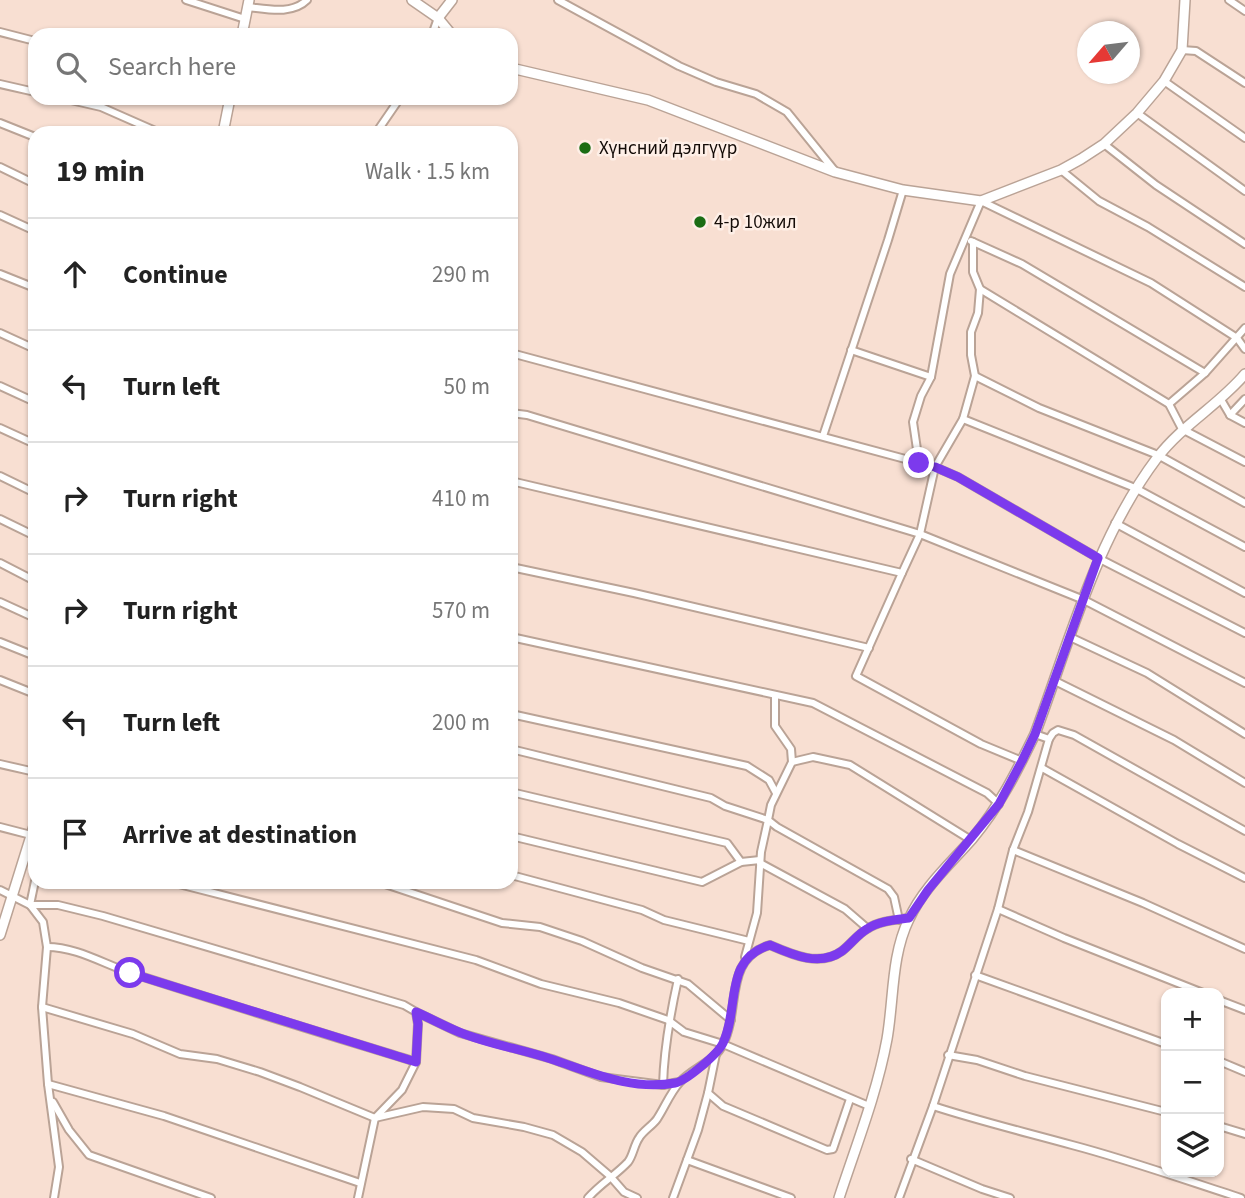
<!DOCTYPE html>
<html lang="en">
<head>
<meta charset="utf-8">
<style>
  :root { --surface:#fff; --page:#f6f6f6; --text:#222; --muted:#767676; --line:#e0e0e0 }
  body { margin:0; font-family:"Source Sans 3",sans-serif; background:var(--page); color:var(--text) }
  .controls { position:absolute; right:21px; bottom:21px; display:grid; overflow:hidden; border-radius:14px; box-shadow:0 2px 5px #0004 }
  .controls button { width:63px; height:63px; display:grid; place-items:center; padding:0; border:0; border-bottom:2px solid var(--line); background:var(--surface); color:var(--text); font:35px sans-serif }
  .compass { position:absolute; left:1077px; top:21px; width:63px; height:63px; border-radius:50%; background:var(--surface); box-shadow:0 2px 5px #0004; rotate:242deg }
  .stop { position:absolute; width:21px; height:21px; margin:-16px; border:5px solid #7c3aed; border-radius:50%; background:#fff }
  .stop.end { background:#7c3aed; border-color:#fff; box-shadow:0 2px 7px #0008 }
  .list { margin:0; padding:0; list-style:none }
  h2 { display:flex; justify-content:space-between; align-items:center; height:91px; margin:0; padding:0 28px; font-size:30px }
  h2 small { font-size:23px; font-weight:400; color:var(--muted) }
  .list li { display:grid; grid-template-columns:46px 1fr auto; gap:21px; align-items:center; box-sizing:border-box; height:112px; padding:0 28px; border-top:2px solid var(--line) }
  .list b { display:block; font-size:26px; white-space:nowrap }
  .list em { font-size:23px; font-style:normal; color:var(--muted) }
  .icon { flex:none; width:38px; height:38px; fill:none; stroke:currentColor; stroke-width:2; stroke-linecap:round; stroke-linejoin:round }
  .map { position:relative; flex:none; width:1245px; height:1198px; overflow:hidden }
  .search { position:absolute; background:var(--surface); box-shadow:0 2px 5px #0004; left:28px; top:28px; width:490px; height:77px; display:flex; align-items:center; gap:18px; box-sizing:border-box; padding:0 24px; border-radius:21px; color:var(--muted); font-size:26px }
  .panel { position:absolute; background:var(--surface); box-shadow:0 2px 5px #0004; left:28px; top:126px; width:490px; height:763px; border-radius:21px }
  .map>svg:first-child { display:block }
</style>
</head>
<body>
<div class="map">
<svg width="1245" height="1198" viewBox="0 0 1245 1198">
  <rect width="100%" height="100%" fill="#f8dfd2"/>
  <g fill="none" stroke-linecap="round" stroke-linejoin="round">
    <defs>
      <g id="street">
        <polyline points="186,0 245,19"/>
        <polyline points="558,0 679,66 716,82 756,94 787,112 834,170"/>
        <polyline points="1229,0 1245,11"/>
        <path d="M 248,7 C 267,9 292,15 307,0"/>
        <polyline points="0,32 35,41"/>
        <polyline points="432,35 438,18"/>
        <polyline points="1182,50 1196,51 1245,83"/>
        <polyline points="1164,81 1245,138"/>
        <polyline points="0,84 35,92"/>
        <polyline points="62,98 101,107 160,133"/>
        <polyline points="1137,113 1245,191"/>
        <polyline points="0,123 35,137"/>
        <polyline points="376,133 400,98"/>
        <polyline points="1104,144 1156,185 1245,244"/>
        <polyline points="0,167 35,184"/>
        <polyline points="1061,170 1099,201 1148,227 1245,287"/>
        <polyline points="0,215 35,231"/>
        <polyline points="971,241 1022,264 1205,373 1245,328"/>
        <polyline points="973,242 973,272 980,289 1169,404 1182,429 1245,462"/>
        <polyline points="0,274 35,288"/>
        <polyline points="980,289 978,313 971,332 971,355 975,376 963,419 1135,488 1245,547"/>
        <polyline points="0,333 35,349"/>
        <polyline points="851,350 931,377"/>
        <polyline points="511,353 935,467 958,477 1098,558 1245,633"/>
        <polyline points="975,376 1039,408 1158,455 1245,503"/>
        <polyline points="0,386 35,402"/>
        <polyline points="1220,398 1230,415 1245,423"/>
        <polyline points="1169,404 1205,373"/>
        <polyline points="511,413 527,415 920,534 1084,600 1245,683"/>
        <polyline points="1230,415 1245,399"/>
        <polyline points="0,428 35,444"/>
        <polyline points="823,436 888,240 903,190"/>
        <polyline points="919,463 913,422 921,396 931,377 950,274 981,201 1151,283 1237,338 1245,349"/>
        <polyline points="0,476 35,493"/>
        <polyline points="511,481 902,573 920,534 935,467 963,419"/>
        <polyline points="0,519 35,536"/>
        <polyline points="1115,523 1245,593"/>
        <polyline points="0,563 35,581"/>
        <polyline points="511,567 634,593 869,648"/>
        <polyline points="902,573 856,676 981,744 1022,761"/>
        <polyline points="0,602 35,618"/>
        <polyline points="511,637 813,703 987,793 999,804"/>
        <polyline points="1070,637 1147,673 1245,734"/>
        <polyline points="0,642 35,656"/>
        <polyline points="0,680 35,694"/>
        <polyline points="1055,681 1174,740 1245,783"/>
        <polyline points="775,695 775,726 791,749 792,762 771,805 768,820 777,827 888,889 894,897 899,920"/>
        <polyline points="511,714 747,766 769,780 776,793"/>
        <polyline points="1049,739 1053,733 1058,730 1074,735 1245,831"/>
        <polyline points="511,749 711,798 725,806 768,820 761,852 757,913 745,957"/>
        <polyline points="792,762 813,757 850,765 971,840"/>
        <polyline points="0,764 35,772"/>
        <polyline points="1042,768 1178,844 1245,878"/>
        <polyline points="511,792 727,843 741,862"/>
        <polyline points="0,827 31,835"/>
        <polyline points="511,836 702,882 741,862 760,860"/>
        <polyline points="1013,850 1143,903 1245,949"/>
        <polyline points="760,863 845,909 867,928"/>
        <polyline points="511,875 642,910 664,920 749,941"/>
        <polyline points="35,881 30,905 43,922 47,947 42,1007 48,1084 59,1167 54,1198"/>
        <polyline points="171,882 476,960 541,984 619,1003 668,1020 684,1032 723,1044 869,1106"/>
        <polyline points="379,882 502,923 540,927 582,941 642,968 688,984 731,1020"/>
        <polyline points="0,890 30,905 58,905 103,916 404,1005 416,1012 418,1024 416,1062 402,1090 375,1118 358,1198"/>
        <polyline points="998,909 1064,938 1203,993"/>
        <path d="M 47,947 C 78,947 105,965 134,974 C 227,1004 322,1033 416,1062"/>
        <polyline points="975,975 1166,1044"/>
        <polyline points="1219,1000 1245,1010"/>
        <polyline points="42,1007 133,1034 180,1054 217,1059 260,1072 300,1087 375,1118 423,1107 454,1109 473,1118 524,1127 553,1135 582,1152 610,1176 624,1192 637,1198"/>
        <polyline points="416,1012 460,1033 552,1059 601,1077 663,1085 679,1082"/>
        <polyline points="716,1054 708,1093 723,1106 827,1150 833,1149 850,1099"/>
        <polyline points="948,1055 977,1060 1025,1076 1166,1112"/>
        <polyline points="1219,1061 1245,1072"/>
        <polyline points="48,1084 164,1116 360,1183"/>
        <path d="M 663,1085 C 664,1048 670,1015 678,979"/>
        <polyline points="53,1102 69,1130 89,1155 211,1198"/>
        <path d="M 933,1106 C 979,1121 1025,1132 1072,1145 C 1129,1160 1185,1180 1241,1198"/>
        <polyline points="1219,1126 1245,1134"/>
        <polyline points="911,1159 982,1189 1010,1198"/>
        <polyline points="687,1160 791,1198"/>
        <path d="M 588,1198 C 600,1184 616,1175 628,1162 C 633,1156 634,1145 639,1138 C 643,1131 652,1126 657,1119 C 665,1107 670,1093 680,1082 C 692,1068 715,1062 723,1044 C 741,1008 723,959 770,945 C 793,955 820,967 842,951 C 851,944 858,934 867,929 C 879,921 895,920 909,918"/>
        <polyline points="673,1198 698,1130 708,1093"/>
        <polyline points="899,1198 933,1106 998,909 1013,850 1028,812 1049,739 1035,734"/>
      </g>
      <g id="secondary">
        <polyline points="412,0 438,18 452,0"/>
        <polyline points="438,18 452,35"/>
        <polyline points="242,35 249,0"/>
        <polyline points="511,68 648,100 835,172 903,190 981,201 1061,170 1081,159 1104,144 1137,113 1164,81 1182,50 1185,0"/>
        <polyline points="223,133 230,98"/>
        <polyline points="0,935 35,823"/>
        <path d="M 839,1198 C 856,1146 877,1093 887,1039 C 894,999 891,956 909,919 C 923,888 950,864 972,839 C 999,807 1017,771 1035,734 C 1070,640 1096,539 1157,458 C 1182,425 1219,405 1245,374"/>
      </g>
    </defs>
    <use href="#street" stroke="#baa396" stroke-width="10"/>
    <use href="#secondary" stroke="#baa396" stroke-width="12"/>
    <use href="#street" stroke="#fff" stroke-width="6"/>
    <use href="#secondary" stroke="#fff" stroke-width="9"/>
  </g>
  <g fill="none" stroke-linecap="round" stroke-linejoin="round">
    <path stroke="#7c3aed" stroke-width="9" d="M 130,973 L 416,1062 L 418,1024 L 416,1012 C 430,1018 444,1026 459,1032 C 488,1044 521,1049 551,1059 C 591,1072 631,1091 675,1083 C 686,1081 718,1054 723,1043 C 740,1007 723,959 770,945 C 793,955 820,967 842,951 C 851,944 858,934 867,929 C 879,921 895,920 909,918 L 928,890 L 999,804 L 1022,761 L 1035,734 L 1098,558 L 958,477 L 935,467 L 919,463"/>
  </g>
  <g fill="#1b6d14" stroke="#feefe7" stroke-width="2.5">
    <circle cx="585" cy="148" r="7"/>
    <circle cx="700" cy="222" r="7"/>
  </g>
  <g text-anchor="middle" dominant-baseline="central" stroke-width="5" stroke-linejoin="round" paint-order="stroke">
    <g font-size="19" fill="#130b07" stroke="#feefe7" text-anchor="start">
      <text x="599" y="148">Хүнсний дэлгүүр</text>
      <text x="714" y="222">4-р 10жил</text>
    </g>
  </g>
</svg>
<div class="controls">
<button>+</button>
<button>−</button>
<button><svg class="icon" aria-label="layers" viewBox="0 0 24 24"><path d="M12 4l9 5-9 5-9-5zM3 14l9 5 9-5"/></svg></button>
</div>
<svg class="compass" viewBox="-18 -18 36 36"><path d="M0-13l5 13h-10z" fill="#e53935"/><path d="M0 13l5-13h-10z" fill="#767676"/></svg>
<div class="stop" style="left:130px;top:973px"></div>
<div class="stop end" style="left:919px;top:463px"></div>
<div class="search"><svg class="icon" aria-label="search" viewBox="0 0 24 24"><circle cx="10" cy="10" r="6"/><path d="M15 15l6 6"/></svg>Search here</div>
<section class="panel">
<h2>19 min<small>Walk · 1.5 km</small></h2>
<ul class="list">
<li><svg class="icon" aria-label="ahead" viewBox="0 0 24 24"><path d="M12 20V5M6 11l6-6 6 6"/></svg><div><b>Continue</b></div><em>290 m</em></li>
<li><svg class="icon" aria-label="left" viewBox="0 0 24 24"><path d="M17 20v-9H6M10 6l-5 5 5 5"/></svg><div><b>Turn left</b></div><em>50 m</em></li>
<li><svg class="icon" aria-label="right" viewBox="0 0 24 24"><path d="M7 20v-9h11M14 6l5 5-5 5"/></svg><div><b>Turn right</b></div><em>410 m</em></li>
<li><svg class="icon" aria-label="right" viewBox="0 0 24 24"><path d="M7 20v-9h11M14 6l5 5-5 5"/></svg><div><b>Turn right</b></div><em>570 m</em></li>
<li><svg class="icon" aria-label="left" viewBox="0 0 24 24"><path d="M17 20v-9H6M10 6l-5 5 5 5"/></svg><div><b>Turn left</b></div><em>200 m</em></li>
<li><svg class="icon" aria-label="arrive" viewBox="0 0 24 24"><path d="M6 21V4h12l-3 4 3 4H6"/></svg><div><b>Arrive at destination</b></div></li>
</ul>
</section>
</div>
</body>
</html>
